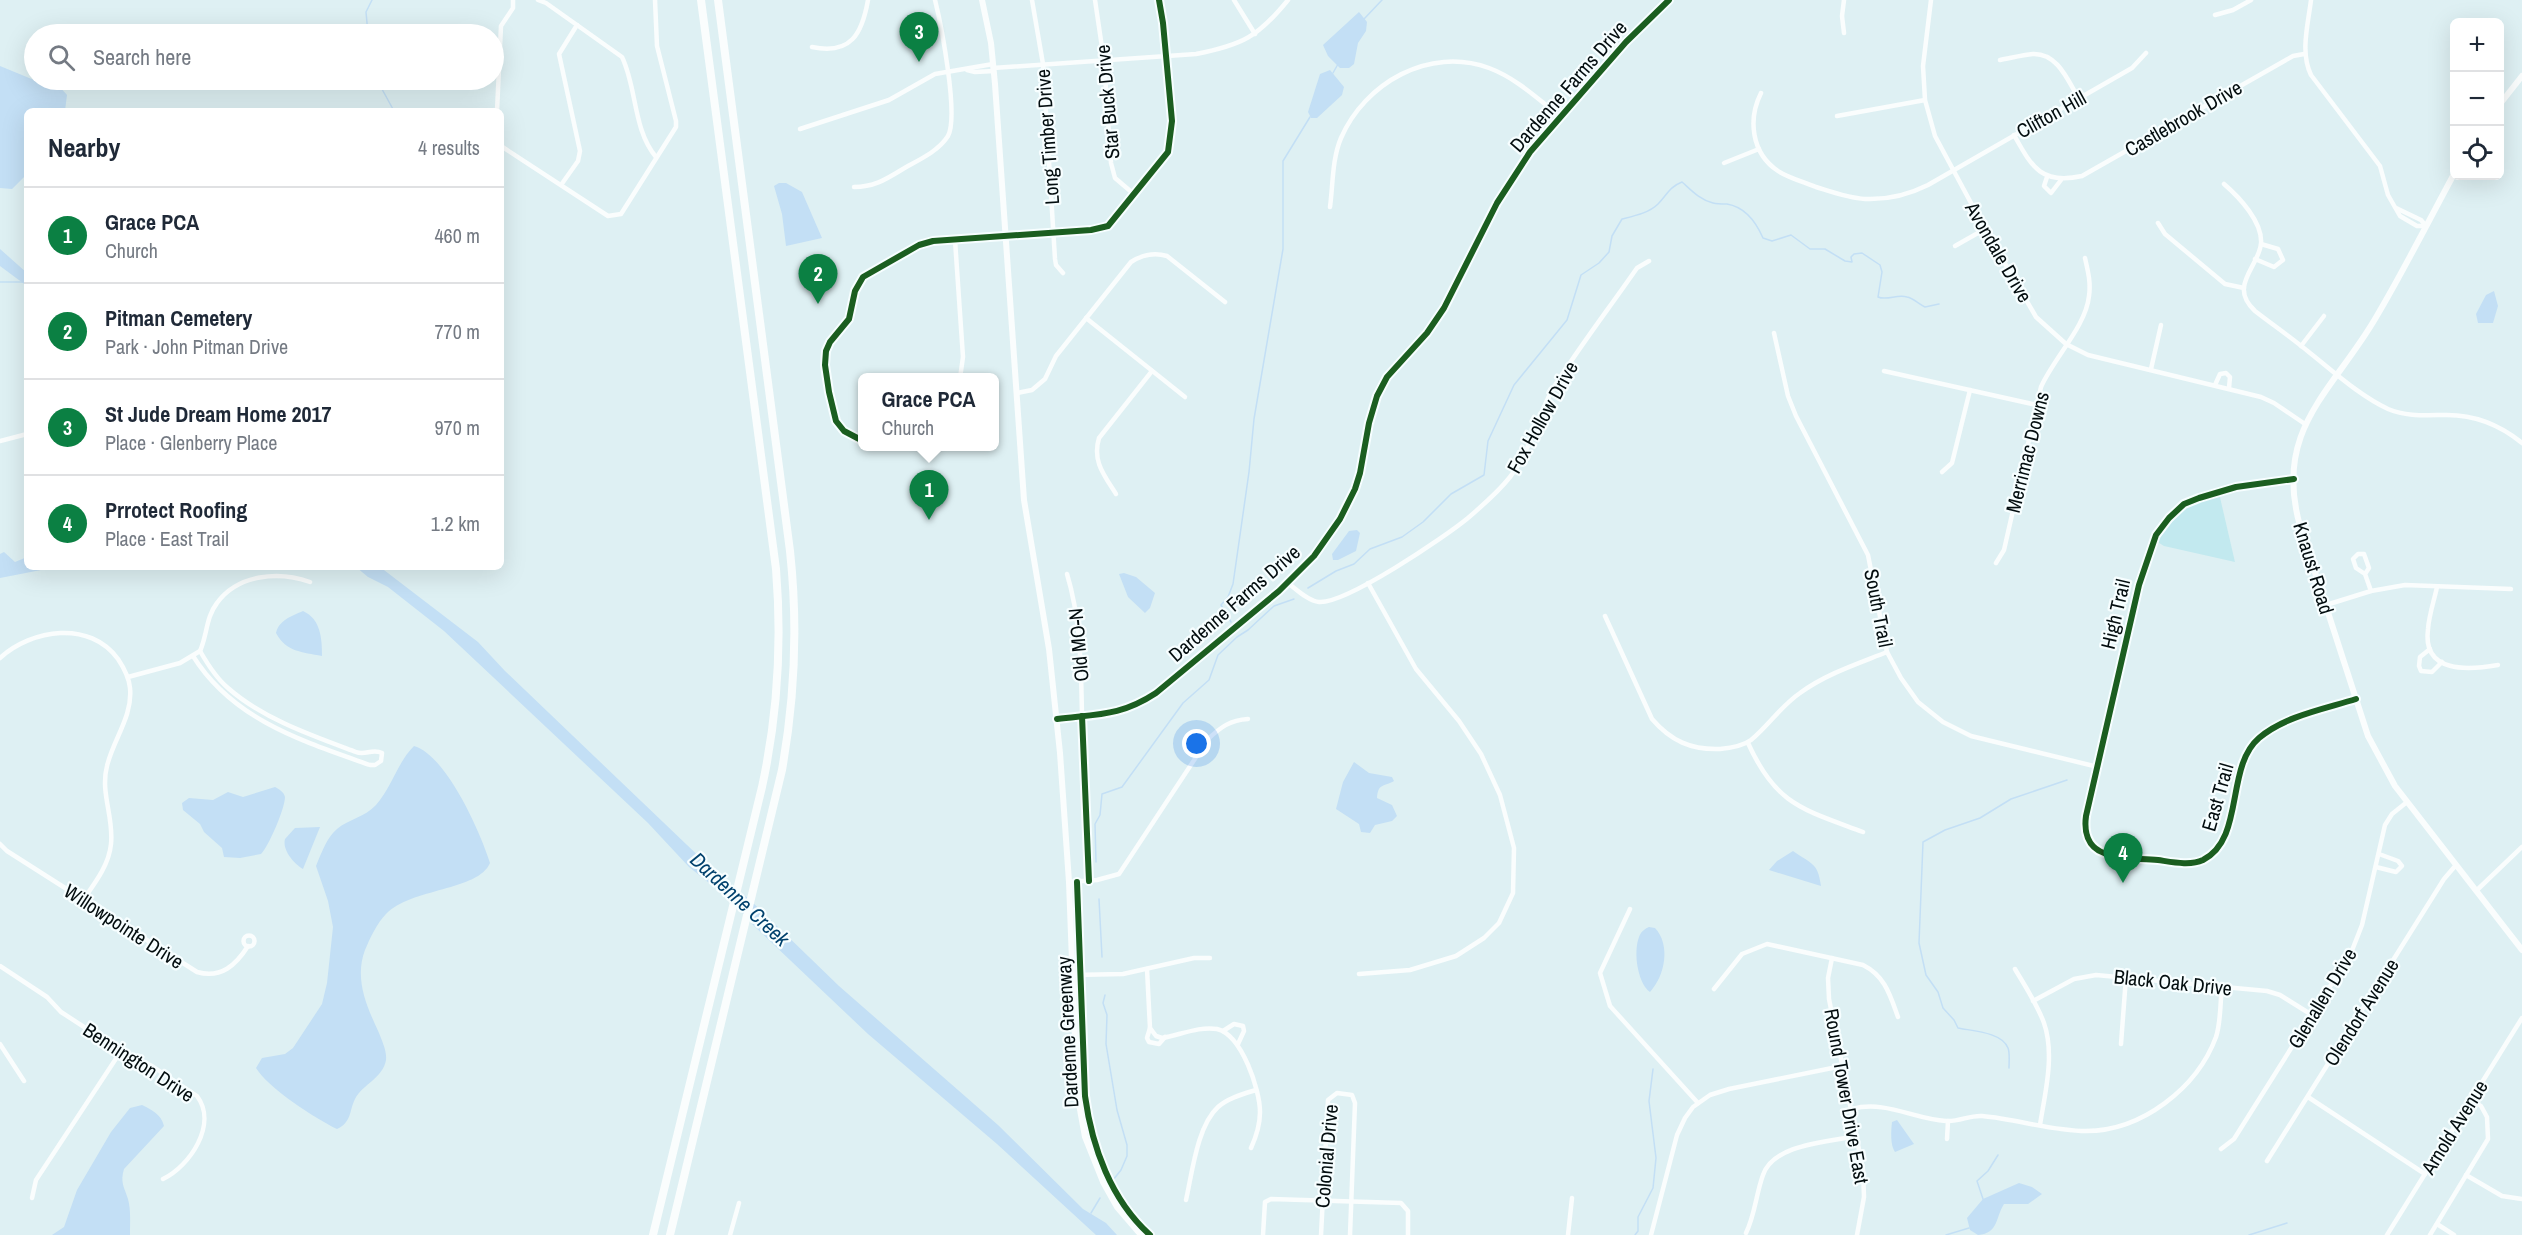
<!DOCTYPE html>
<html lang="en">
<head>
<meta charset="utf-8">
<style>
  :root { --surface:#fff; --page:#f2f2f3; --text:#1f2937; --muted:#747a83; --line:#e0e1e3; --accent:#0b8043 }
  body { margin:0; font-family:"Archivo Narrow",sans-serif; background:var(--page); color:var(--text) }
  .controls { position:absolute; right:18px; top:18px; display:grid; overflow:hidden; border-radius:9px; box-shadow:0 6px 24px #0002 }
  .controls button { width:54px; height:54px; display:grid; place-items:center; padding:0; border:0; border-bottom:2px solid var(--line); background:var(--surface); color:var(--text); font:30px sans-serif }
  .you { position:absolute; left:1197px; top:744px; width:21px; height:21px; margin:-15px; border:4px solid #fff; border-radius:50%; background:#1a73e8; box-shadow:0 0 0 9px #1a73e833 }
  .badge { display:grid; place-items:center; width:39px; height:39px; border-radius:50%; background:var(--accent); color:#fff; font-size:20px; font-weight:700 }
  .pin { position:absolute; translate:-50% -50px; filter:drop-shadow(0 2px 3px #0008) }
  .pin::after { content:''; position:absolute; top:32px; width:21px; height:18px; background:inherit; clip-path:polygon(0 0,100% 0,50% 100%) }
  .popup { position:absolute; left:858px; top:373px; width:141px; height:78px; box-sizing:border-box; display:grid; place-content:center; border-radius:9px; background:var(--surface); filter:drop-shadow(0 2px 4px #0005); font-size:20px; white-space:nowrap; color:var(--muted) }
  .popup b { font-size:22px; color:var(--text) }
  .popup::after { content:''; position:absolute; left:50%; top:100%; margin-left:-12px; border:12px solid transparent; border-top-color:var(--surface) }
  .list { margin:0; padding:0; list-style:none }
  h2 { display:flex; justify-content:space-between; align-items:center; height:78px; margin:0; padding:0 24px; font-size:26px }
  h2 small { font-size:20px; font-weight:400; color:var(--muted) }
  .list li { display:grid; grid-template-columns:39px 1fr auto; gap:18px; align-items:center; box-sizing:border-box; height:96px; padding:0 24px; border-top:2px solid var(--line) }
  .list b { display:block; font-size:22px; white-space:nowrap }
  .list p { margin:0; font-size:20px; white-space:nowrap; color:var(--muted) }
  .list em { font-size:20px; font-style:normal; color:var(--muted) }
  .icon { flex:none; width:33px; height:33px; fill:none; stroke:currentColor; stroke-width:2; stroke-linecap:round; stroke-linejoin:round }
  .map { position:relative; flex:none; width:2522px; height:1235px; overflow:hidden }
  .search { position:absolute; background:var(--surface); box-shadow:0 6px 24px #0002; left:24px; top:24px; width:480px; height:66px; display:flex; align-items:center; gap:15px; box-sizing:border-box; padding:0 21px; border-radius:33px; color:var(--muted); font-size:22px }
  .panel { position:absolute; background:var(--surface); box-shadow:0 6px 24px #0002; left:24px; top:108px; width:480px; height:462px; border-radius:9px }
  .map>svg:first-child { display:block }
</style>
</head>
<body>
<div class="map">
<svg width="2522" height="1235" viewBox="0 0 2522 1235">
  <rect width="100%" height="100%" fill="#def0f3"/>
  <polygon fill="#c2e9ef" points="2219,493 2235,562 2164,546 2156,541 2158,536 2186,506"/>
  <g fill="#c3dff5">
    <polygon points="1359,12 1367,22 1366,31 1358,43 1354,64 1349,68 1340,68 1328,56 1323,45"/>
    <polygon points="0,66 34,80 58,85 67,95 65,111 27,111 27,174 12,189 0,188"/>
    <polygon points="1330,70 1344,87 1342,95 1317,118 1311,118 1308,112 1320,74"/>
    <polygon points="779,183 786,183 802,192 822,238 786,246 782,214 774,186"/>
    <polygon points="0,249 27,273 27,286 0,266"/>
    <polygon points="2494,291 2498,306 2493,323 2478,323 2476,314 2486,295"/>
    <polygon points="1357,530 1360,533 1356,551 1338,560 1333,560 1332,554 1349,531"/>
    <polygon points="4,552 15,562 27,557 27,567 38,567 41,570 0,578 0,554"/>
    <polygon points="356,567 380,567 478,642 505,671 709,866 749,899 839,986 998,1125 1083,1209 1106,1223 1117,1235 1096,1235 997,1144 868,1034 752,924 733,902 689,867 648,823 444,631 388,587 368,577"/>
    <polygon points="1124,573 1136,577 1155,593 1150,608 1145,613 1128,597 1119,574"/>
    <path d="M 303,611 C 321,619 322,639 322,656 C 302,652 286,652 276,633 C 279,620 292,616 303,611 Z"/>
    <path d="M 414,746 C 446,755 480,831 490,863 C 478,891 411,888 386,914 C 377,923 370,938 365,950 C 354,979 367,1007 379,1033 C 382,1041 387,1051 386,1060 C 383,1078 363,1084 355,1099 C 349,1111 352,1122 337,1129 C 316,1119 268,1088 256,1068 L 262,1058 L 285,1054 L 293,1048 L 322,1004 L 327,983 L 333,927 L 328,901 L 316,866 C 321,854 327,837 337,829 C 349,819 365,817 376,805 C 392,787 397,763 414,746 Z"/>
    <path d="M 1354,762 L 1369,773 L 1392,777 L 1394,781 C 1384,787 1378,783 1377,798 L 1392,805 L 1397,816 L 1392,821 L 1375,825 L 1370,833 L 1361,832 L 1359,824 L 1336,809 L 1343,782 Z"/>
    <path d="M 275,787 C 279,789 284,792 285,797 C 285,808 269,846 261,854 L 240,858 L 224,857 L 222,848 L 204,832 L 200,824 L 183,810 L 182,803 L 189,798 L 213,800 L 228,792 L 243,797 Z"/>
    <path d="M 320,827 L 303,869 C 294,864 282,850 285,839 L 295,828 Z"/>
    <path d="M 1793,851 C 1811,864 1818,862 1821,886 L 1769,870 L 1777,861 Z"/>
    <path d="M 1649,927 L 1655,928 C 1671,945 1665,976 1650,992 C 1637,983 1632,947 1641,933 C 1642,931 1648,927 1649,927 Z"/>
    <path d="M 142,1105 C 152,1110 161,1114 164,1126 L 124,1169 C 120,1182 124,1187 128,1199 C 131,1210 130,1223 130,1235 L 52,1235 L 64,1227 L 77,1190 L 111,1132 L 130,1108 Z"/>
    <path d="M 1897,1120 L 1914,1144 L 1895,1152 C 1890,1145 1891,1131 1892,1122 Z"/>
    <path d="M 2019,1183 L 2032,1187 L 2042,1194 L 2028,1204 L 2004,1204 C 1995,1218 1999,1233 1978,1235 L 1970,1230 L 1967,1218 L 1983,1199 Z"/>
  </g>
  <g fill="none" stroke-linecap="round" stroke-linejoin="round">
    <g stroke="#c3dff5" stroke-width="1.5">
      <polyline points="1364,19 1382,0"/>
      <polyline points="368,34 366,12 372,0"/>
      <polyline points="1333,73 1338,64"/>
      <polyline points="377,80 394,111"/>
      <polyline points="0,282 27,282"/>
      <path d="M 1308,588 L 1336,571 L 1354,564 L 1370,549 L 1402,537 L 1423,522 L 1451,494 L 1484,475 L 1488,441 L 1514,385 L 1567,320 L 1581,275 L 1599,263 L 1609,252 L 1612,236 L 1622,219 C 1634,216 1649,213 1658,204 C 1667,195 1669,187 1682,182 C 1691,190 1700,200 1713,203 C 1717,204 1722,204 1727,204 C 1745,207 1756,222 1763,238 L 1772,241 L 1791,235 L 1810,249 L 1825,249 L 1845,261 L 1852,262 L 1851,257 L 1854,254 L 1862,253 L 1880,265 L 1882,272 L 1878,297 C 1887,301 1897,294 1907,297 C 1913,298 1919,304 1925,307 L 1939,304"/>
      <polyline points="1231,622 1221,605 1228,597 1233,584 1249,472 1254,419 1283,249 1283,161 1310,117"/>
      <polyline points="1096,862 1095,824 1100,815 1102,794 1122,787 1183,703 1209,680 1218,655 1237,637 1248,630 1274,606 1294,599"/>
      <polyline points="1099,899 1102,957"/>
      <polyline points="1105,995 1103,1003 1107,1015 1106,1044 1117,1110 1127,1145 1127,1156 1121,1170 1113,1180"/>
      <path d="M 2009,1068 C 2009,1061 2010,1053 2008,1048 C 2002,1032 1972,1031 1958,1028 L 1954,1020 L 1943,1008 L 1938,992 L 1926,975 L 1919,943 L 1923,842 L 1945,830 L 1980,818 L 2011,799 L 2067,780"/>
      <polyline points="1983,1199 1977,1181 1988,1171 1998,1155"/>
      <polyline points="1091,1213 1100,1198"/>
      <polyline points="1635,1235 1638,1231 1638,1217 1653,1188 1656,1158 1649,1101 1653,1069"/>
      <polyline points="1946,1235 1969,1228"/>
      <polyline points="2249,1235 2287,1223"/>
    </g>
    <g stroke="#fafdfd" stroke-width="4.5">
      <path d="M 538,0 L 546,3 L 622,57 C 637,88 633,130 656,157"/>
      <polyline points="1032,0 1043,64 1055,259 1056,265 1063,273"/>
      <polyline points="1095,0 1104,61 1111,163 1115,178 1135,195"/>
      <polyline points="1234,0 1255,34"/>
      <polyline points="1844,0 1842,16 1844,33"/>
      <polyline points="1931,0 1923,66 1925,100 1935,136 1985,229 2036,317 2066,344 2088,355 2261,397 2274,403 2305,424"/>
      <path d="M 2311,0 C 2308,25 2300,52 2311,75 L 2380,166 L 2388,195 L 2400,216 L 2417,226 L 2426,226"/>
      <polyline points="2215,15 2233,10 2251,0"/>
      <path d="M 812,47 C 851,55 862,34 868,0"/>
      <path d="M 2000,60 C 2011,58 2022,55 2033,54 C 2058,53 2068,81 2079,99"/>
      <path d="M 993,68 L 1196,54 C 1242,45 1258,37 1288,0"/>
      <polyline points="967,70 975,72 994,71"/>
      <path d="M 1761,93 C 1748,119 1751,153 1778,171 C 1789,178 1804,182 1816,187 C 1832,192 1848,198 1865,199 C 1888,200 1908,195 1928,185 L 2132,68 L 2146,53"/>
      <polyline points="497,111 501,26 513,8 513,0"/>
      <polyline points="1837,116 1925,100"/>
      <polyline points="800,129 889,100 935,74 993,64"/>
      <path d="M 2014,135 C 2032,167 2041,185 2082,176 L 2293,56 L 2304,54"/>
      <polyline points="501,146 608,216 621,214 676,127 676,121 657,46 655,0"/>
      <polyline points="1724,163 1759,149"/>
      <polyline points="2047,177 2044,186 2051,193 2061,180"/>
      <path d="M 2224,184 C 2239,197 2263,222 2261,244 C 2258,268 2228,286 2255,311 C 2273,325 2292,338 2310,353 C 2334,372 2360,396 2388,409 C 2407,417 2427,415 2447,415 C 2476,415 2500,425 2522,443"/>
      <polyline points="561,185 578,161 580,151 559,54 577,25"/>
      <path d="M 854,187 C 877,187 889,177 908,166 C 923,158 939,150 948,136 C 959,116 941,24 935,0"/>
      <path d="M 1330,207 C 1333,185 1332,159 1341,138 C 1365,83 1429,46 1489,68 C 1516,78 1538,99 1561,117"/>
      <polyline points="2396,208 2421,220 2426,226"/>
      <polyline points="2158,223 2165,234 2225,284 2244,288"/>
      <polyline points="955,240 963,357 960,378"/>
      <polyline points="1955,246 1985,229"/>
      <polyline points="2255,259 2274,267 2283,260 2278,249 2261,244"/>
      <polyline points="1086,318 1185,397"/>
      <polyline points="1774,333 1788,396 1796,416 1868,555 1887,652 1901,678 1918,702 1943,722 1971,736 2098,767"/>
      <polyline points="2301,346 2324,316"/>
      <polyline points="2151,369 2161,325"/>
      <polyline points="1884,371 2037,405"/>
      <polyline points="2215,385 2220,374 2226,373 2230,377 2229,388"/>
      <path d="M 1017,393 L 1032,390 L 1045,379 L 1056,356 L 1131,262 C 1142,255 1153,252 1167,256 L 1225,302"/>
      <polyline points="0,441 27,434"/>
      <polyline points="863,441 844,431 836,421 829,392 825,365 826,351 830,342 849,319 855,291 863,277 919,245 933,241 1091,230 1108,226 1168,152 1172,121 1163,23 1159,0"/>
      <polyline points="1942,472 1952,463 1970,390"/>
      <path d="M 2294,479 L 2236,487 L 2199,498 L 2184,504 L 2169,518 L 2156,535 L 2139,585 L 2086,816 C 2084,831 2087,847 2104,853 C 2120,860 2140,858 2158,860 C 2172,862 2190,866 2203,860 C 2245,839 2225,767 2259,738 C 2285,716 2324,709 2356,699"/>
      <path d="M 1116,494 C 1104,475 1092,461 1099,438 L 1152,371"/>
      <path d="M 1996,563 L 2004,550 L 2041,387 C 2054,358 2086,326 2089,296 C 2091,283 2088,271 2085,258"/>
      <path d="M 1067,574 C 1081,620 1081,668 1082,716"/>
      <polyline points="2365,574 2369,568 2364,554 2358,554 2353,559 2356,568 2365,574 2371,591"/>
      <path d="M 1288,583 C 1296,589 1308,601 1319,602 C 1346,604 1445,537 1468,518 C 1482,506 1499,491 1510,477 C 1532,449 1537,415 1554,387 C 1580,346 1610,307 1637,268 L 1649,261"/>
      <path d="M 2437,587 C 2434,601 2429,615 2428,629 C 2422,674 2469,670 2498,665"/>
      <polyline points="2326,605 2371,591 2405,585 2511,589"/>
      <path d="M 1605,616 L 1652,719 C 1671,741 1691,750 1720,749 C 1730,748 1743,746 1751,740 C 1768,726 1781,706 1800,693 C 1826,674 1857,664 1887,652"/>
      <polyline points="2430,649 2420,657 2419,666 2421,671 2432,672 2442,662"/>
      <path d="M 193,656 C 233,720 302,741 370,765 L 375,765 L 381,761 L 382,753 C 372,748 365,756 356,752 C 313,736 263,719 228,688 C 216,678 208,665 200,651"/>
      <path d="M 0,658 C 32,629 90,620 118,659 C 124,668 129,677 130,688 C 133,716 113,740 107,766 C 100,793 114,817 111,844 C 109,865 95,883 83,900"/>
      <path d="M 128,677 L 180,663 L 200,651 C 207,636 206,617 217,603 C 238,574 279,571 310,582"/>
      <path d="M 1057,719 C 1098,714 1121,716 1156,693 L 1279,591 L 1314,556 L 1340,519 L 1355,489 L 1360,473 L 1369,423 L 1377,396 L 1387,377 L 1427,333 L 1444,308 L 1497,203 L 1530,152 L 1626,42 L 1669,0"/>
      <path d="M 1748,743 C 1776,805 1802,809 1863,832"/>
      <path d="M 0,844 L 7,851 L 197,972 C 221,979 236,965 248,946"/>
      <polyline points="2376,867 2396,872 2402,866 2398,861 2379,854"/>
      <path d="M 1069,882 L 1097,880 L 1119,874 L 1208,739 C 1221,727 1230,720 1248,719"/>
      <polyline points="2476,891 2522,847"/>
      <polyline points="1630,909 1600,973 1610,1006 1698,1103"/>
      <circle cx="249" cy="941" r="5.5"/>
      <polyline points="1832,958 1828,978 1829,999 1863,1170 1864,1197 1857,1235"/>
      <path d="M 0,966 L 47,997 L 61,1012 L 121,1051 L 152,1066 L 197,1096 C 218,1124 190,1166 163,1179"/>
      <path d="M 1147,969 L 1150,1028 L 1156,1036 L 1162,1038 C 1180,1035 1199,1026 1217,1029 C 1242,1035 1260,1090 1260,1112 C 1260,1125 1256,1137 1251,1148"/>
      <path d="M 2015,969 C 2025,986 2037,1004 2044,1023 C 2055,1055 2045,1093 2040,1125"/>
      <polyline points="1359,974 1410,970 1456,956 1484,938 1499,923 1513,893 1514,848 1500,795 1481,754 1459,721 1416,669 1368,583"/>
      <polyline points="1073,975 1123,974 1194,958 1210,958"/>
      <path d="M 1714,989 L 1742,954 L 1767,944 L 1863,965 C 1885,976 1890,995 1898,1017"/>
      <polyline points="2033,1001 2074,979 2096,975 2267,991 2280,995 2312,1015"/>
      <polyline points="1150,1028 1147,1038 1149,1042 1159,1044 1165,1037"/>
      <polyline points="1223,1031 1234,1024 1243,1026 1244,1031 1238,1044"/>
      <polyline points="0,1044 24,1081"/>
      <polyline points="2121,1044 2126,977"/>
      <polyline points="2308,1097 2425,1174"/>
      <path d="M 1852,1109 C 1885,1100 1914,1119 1946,1121 C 1959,1122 1970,1115 1982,1116 C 2017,1119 2051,1131 2086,1131 C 2142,1131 2197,1088 2216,1037 C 2221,1022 2220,1003 2222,987"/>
      <polyline points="1947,1139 1948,1121"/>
      <polyline points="2221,1149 2234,1139 2351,953 2362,925 2385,825 2392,814 2407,802"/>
      <polyline points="2267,1161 2444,879 2456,865"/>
      <polyline points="2466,1175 2502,1196 2522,1199"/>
      <polyline points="32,1198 36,1180 121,1051"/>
      <path d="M 1186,1200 C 1192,1174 1197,1126 1218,1107 C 1228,1098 1243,1094 1256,1090"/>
      <polyline points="2437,1224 2454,1235"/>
      <path d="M 1746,1233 C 1755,1215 1756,1194 1763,1175 C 1773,1144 1828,1142 1856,1136"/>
      <polyline points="730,1235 739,1203"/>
      <polyline points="1263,1235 1265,1202 1271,1199 1401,1203 1408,1211 1408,1235"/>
      <polyline points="1321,1235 1328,1100 1337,1093 1352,1095 1355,1103 1350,1235"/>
      <polyline points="1568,1235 1572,1198"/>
      <polyline points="1651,1235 1677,1135 1685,1118 1693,1107 1710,1095 1729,1089 1842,1066"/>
      <polyline points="2387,1235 2522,1018"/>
      <polyline points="2430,1235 2488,1139 2487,1117 2481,1106 2472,1100"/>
    </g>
    <g stroke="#fafdfd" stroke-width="6">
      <polyline points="982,0 991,43 995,84 1024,500 1049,649 1060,753 1069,882 1077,1093 1085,1137 1103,1182 1117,1207 1141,1235"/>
      <polyline points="2500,104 2522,76"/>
      <path d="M 2454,174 C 2428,222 2403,272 2375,319 C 2332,392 2273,430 2300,526 L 2368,736 L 2395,786 L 2522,950"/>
    </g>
    <g stroke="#fafdfd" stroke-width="8">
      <path d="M 653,1235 L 762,787 C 778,714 782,643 776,569 L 701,0"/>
      <path d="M 670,1235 L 782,770 C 795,697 798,625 790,551 L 718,0"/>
    </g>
    <defs>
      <g id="cycleway">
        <polyline points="863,441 844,431 836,421 829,392 825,365 826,351 830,342 849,319 855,291 863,277 919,245 933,241 1091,230 1108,226 1168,152 1172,121 1163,23 1159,0"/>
        <path d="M 2294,479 L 2236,487 L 2199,498 L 2184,504 L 2169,518 L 2156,535 L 2139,585 L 2086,816 C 2084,831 2087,847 2104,853 C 2120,860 2140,858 2158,860 C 2172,862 2190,866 2203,860 C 2245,839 2225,767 2259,738 C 2285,716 2324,709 2356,699"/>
        <polyline points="1082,716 1089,881"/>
        <path d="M 1057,719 C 1098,714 1121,716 1156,693 L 1279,591 L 1314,556 L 1340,519 L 1355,489 L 1360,473 L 1369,423 L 1377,396 L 1387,377 L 1427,333 L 1444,308 L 1497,203 L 1530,152 L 1626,42 L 1669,0"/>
        <path d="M 1077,882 L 1085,1096 C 1092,1147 1111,1200 1150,1235"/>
      </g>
    </defs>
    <use href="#cycleway" stroke="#f7feff" stroke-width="10"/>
    <use href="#cycleway" stroke="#1b5e20" stroke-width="6"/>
  </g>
  <g text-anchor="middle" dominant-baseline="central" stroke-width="4.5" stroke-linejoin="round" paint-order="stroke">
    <g font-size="20" fill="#030d0f" stroke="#f7feff">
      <text transform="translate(1568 86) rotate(-49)">Dardenne Farms Drive</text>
      <text transform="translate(1107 102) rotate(-95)">Star Buck Drive</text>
      <text transform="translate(2051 114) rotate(-29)">Clifton Hill</text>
      <text transform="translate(2183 118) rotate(-30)">Castlebrook Drive</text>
      <text transform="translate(1047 137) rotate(-94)">Long Timber Drive</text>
      <text transform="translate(1999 252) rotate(60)">Avondale Drive</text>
      <text transform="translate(1542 417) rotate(-61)">Fox Hollow Drive</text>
      <text transform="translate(2027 452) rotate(-76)">Merrimac Downs</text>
      <text transform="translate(2314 568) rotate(73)">Knaust Road</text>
      <text transform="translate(1234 603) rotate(-41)">Dardenne Farms Drive</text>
      <text transform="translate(1879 608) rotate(79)">South Trail</text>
      <text transform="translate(2115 614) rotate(-77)">High Trail</text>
      <text transform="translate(1078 645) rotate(-95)">Old MO-N</text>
      <text transform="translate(2217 797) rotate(-74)">East Trail</text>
      <text transform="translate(124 926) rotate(33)">Willowpointe Drive</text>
      <text transform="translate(2173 982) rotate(6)">Black Oak Drive</text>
      <text transform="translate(2322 998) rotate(-59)">Glenallen Drive</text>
      <text transform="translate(2361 1012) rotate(-58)">Olendorf Avenue</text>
      <text transform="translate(1067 1032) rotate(-93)">Dardenne Greenway</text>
      <text transform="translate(139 1062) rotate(33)">Bennington Drive</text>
      <text transform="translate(1847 1096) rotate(80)">Round Tower Drive East</text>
      <text transform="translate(2454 1127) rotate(-58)">Arnold Avenue</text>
      <text transform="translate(1326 1156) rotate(-85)">Colonial Drive</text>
    </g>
    <g font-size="21" font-style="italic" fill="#00416d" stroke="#f7feff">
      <text transform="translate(740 899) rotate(43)">Dardenne Creek</text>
    </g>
  </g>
</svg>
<div class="controls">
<button>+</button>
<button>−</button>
<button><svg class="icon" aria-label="locate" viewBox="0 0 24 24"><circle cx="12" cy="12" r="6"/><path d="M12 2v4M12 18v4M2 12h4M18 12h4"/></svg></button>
</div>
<div class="you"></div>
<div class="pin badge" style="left:929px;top:520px">1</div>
<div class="popup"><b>Grace PCA</b>Church</div>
<div class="pin badge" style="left:818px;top:304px">2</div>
<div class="pin badge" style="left:919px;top:62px">3</div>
<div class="pin badge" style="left:2123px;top:883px">4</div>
<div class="search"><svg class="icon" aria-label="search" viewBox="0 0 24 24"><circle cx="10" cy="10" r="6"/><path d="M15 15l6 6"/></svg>Search here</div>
<section class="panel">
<h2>Nearby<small>4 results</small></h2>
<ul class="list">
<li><span class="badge">1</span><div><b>Grace PCA</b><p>Church</p></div><em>460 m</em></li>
<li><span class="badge">2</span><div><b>Pitman Cemetery</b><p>Park · John Pitman Drive</p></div><em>770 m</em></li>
<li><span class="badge">3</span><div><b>St Jude Dream Home 2017</b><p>Place · Glenberry Place</p></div><em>970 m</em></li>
<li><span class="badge">4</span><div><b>Prrotect Roofing</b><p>Place · East Trail</p></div><em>1.2 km</em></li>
</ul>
</section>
</div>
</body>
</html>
